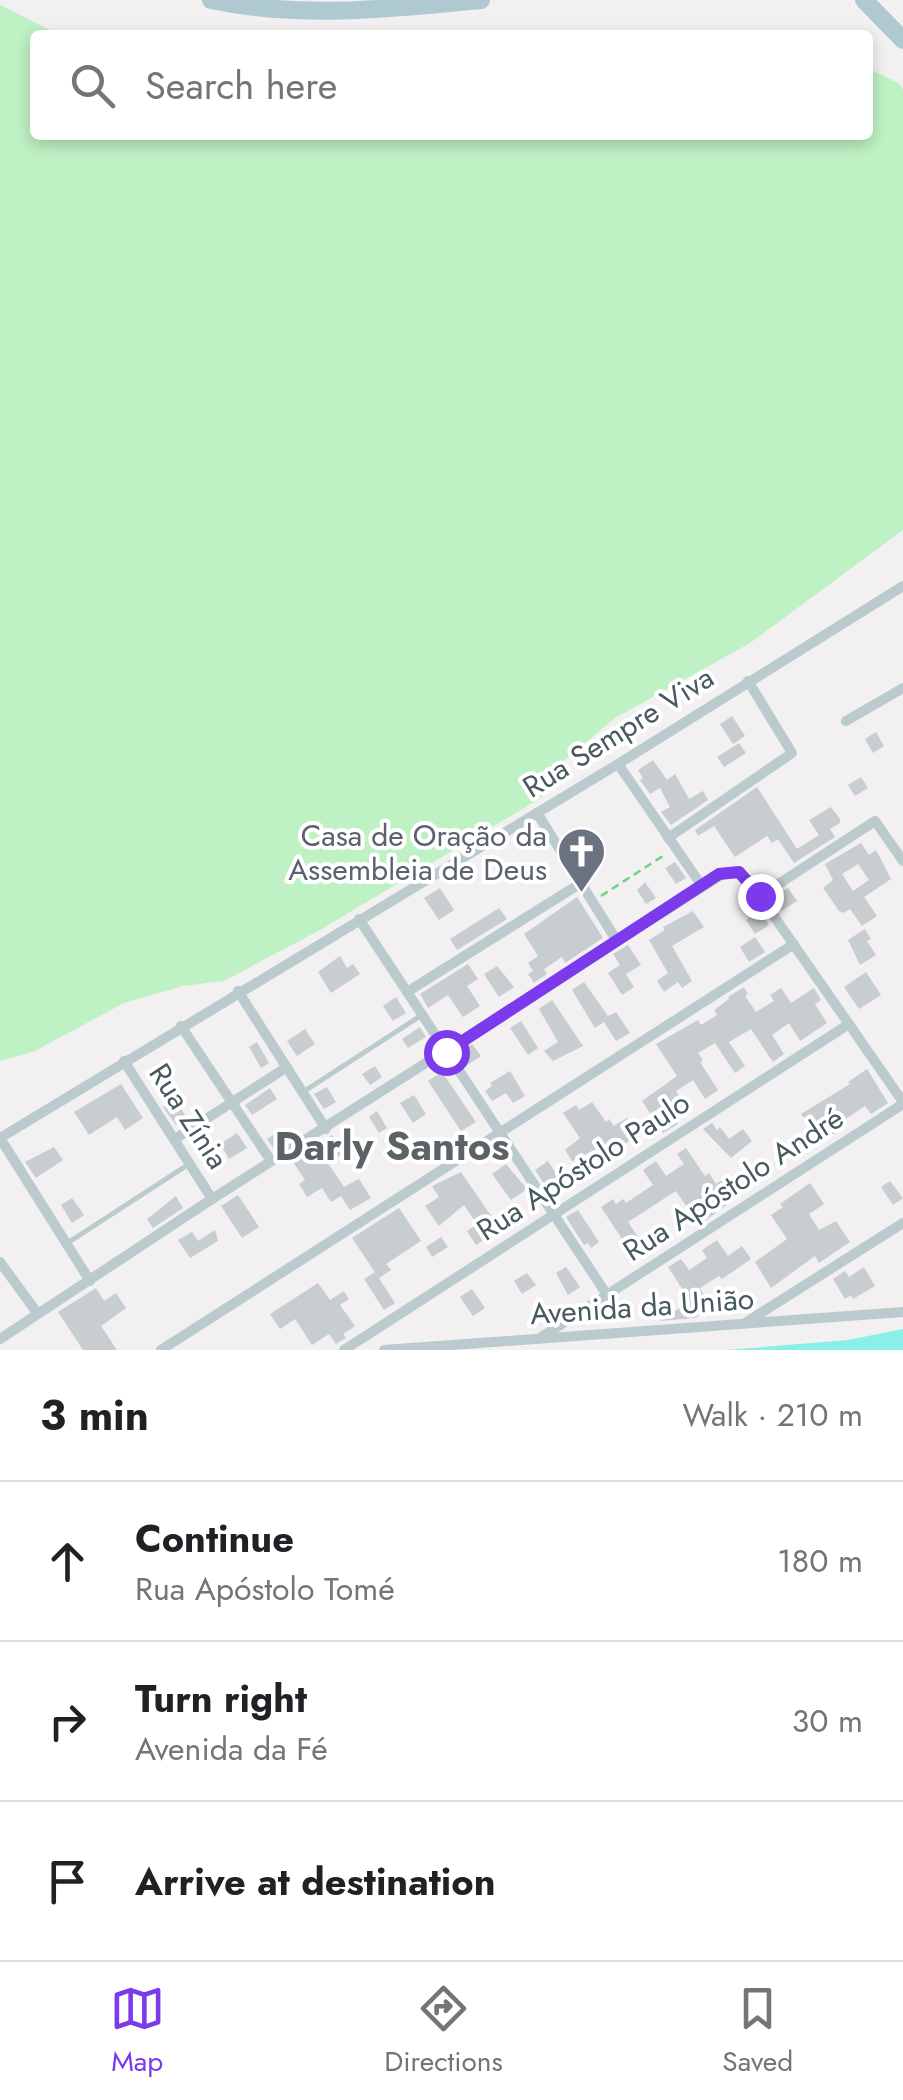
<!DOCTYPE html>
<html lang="en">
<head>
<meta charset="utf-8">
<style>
  :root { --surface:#fff; --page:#f2f2f2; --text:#202124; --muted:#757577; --line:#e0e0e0; --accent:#7c3aed }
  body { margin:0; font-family:Jost,sans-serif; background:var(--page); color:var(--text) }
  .stop { position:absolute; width:30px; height:30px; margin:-22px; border:8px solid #7c3aed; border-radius:50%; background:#fff }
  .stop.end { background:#7c3aed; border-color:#fff; box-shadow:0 2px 10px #0008 }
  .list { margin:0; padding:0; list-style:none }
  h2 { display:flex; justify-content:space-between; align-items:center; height:130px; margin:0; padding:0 40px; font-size:42px }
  h2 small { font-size:32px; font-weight:400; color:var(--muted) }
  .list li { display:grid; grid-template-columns:65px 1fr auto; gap:30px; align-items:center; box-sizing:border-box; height:160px; padding:0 40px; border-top:2px solid var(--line) }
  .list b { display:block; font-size:38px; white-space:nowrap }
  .list p { margin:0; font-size:32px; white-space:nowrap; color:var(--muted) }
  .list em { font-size:32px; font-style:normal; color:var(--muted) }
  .icon { flex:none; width:55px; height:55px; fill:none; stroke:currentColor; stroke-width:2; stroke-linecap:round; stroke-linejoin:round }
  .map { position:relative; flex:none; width:903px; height:1350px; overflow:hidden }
  .search { position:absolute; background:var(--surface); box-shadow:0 5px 15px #0003; left:30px; right:30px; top:30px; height:110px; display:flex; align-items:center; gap:25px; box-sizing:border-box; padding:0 35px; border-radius:10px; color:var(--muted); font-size:38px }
  .sheet { height:610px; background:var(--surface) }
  nav { display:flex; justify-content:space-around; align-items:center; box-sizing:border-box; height:140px; border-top:2px solid var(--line); background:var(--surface); font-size:28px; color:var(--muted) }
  nav a { display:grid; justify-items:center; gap:5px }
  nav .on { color:var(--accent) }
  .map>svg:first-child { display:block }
</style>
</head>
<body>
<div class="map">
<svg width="903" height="1350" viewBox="0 0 903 1350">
  <rect width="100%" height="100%" fill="#f3f0f1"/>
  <polygon fill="#bef1c3" points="0,5 60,35 35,35 35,135 868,135 868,68 900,84 903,90 903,530 750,643 615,718 561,763 562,777 539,799 320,930 224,981 183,986 124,1003 35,1051 0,1061"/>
  <polygon fill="#8aefe7" points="903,1329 903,1350 726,1350 848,1340"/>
  <g fill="#c7cdd0" fill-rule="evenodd">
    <polygon points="732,716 745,736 733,744 720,724"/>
    <polygon points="876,732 884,746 873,753 865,739"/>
    <polygon points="739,743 746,753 724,767 717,757"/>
    <polygon points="653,760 667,780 675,774 689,799 703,791 708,800 671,825 661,812 670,807 660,788 650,794 640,780 643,778 638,770"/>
    <polygon points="861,777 868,788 855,796 848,785"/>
    <polygon points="757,787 797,849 819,835 809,820 831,807 840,819 840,823 830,829 835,837 794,863 778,839 772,843 767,836 735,857 714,826 698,836 695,830"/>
    <path d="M 861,843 L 869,855 L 876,850 L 891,879 L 864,897 L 877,916 L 862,926 L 850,909 L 843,913 L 839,911 L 823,888 L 833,880 L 825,864 ZM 858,864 L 869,880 L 853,891 L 842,874 Z"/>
    <polygon points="675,862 686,878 676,884 665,868"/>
    <polygon points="645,882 656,898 646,904 637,890"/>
    <polygon points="440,888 454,910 439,920 424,898"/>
    <polygon points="788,888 797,901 781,911 772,898"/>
    <polygon points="577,897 603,938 565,963 562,957 544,969 547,974 534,983 528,974 533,971 528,963 538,956 524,934"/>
    <polygon points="499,908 507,919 457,950 450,939"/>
    <polygon points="693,911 704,927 672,946 692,981 682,988 678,982 664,992 657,981 668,973 649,940 665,930 663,927"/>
    <polygon points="760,911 769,925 755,934 746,920"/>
    <polygon points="865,929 871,939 867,941 876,955 860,965 848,940"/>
    <polygon points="755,937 765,952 749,962 740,947"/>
    <polygon points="628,945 641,965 626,974 634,987 622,995 608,973 620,965 613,954"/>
    <polygon points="340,956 347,968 353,964 360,974 331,993 318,972"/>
    <polygon points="468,964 478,979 467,986 480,1006 463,1017 448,995 428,1008 420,994"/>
    <polygon points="497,966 514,987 499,997 484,974"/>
    <polygon points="866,972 881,995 859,1009 844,987"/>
    <polygon points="584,982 608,1016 616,1012 630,1033 616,1041 604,1022 595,1028 572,990"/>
    <polygon points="744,987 748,994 745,996 756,1012 774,1001 770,995 781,988 791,1003 814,988 821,1000 815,1004 827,1023 800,1041 789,1023 772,1035 784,1054 773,1062 751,1029 729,1042 745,1066 735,1073 715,1043 698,1053 703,1060 700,1062 718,1090 705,1099 693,1080 676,1091 684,1105 671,1113 678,1124 663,1133 642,1101 677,1076 656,1044 698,1020 701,1025 717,1015 714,1010 729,999 728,997"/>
    <polygon points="396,997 406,1013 393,1021 383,1006"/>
    <polygon points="552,1000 583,1046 553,1061 544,1051 558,1042 539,1009"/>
    <polygon points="521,1021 538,1048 528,1055 510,1028"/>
    <polygon points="420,1027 426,1037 408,1048 402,1039"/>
    <polygon points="305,1029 315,1044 297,1056 287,1041"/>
    <polygon points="257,1042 269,1063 261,1068 249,1047"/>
    <polygon points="472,1044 481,1056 466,1066 458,1053"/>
    <polygon points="375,1066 382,1077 370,1085 362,1074"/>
    <polygon points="867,1069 888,1103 871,1114 865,1106 838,1124 841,1129 822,1142 801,1114 850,1084 848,1082"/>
    <polygon points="510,1071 525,1096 513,1103 506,1093 492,1101 485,1091 492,1086 490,1083"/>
    <polygon points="442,1072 476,1122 461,1131 428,1081"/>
    <polygon points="121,1084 143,1118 125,1130 117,1117 89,1135 74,1112"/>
    <polygon points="327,1087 336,1102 324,1109 314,1094"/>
    <polygon points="270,1088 277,1099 252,1115 245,1105"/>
    <polygon points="414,1095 426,1114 413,1123 400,1103"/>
    <polygon points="175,1099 187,1118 176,1125 163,1107"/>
    <polygon points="592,1102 606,1122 609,1119 614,1126 627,1118 639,1136 603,1155 599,1148 572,1161 565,1150 580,1138 563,1113 576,1105 579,1110"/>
    <polygon points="377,1111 387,1128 379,1133 369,1117"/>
    <polygon points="712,1123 717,1130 720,1127 729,1139 743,1129 752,1141 731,1158 703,1129"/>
    <polygon points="283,1128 290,1139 274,1149 267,1139"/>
    <polygon points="237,1133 247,1148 229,1159 220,1144"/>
    <polygon points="332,1135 343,1153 328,1163 344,1187 359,1179 371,1198 350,1210 341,1196 331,1202 322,1188 307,1197 299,1184 305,1180 293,1162"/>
    <polygon points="54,1147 63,1160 36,1178 25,1162"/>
    <polygon points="686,1148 705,1176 709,1173 716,1184 728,1176 740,1195 705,1221 699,1212 693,1216 676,1191 628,1222 646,1249 634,1257 601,1207 613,1199 616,1204 623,1199 626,1203 653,1185 643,1170 656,1161 666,1176 684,1164 677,1154"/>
    <polygon points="548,1161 560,1180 547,1188 535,1170"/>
    <polygon points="506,1164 527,1189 511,1200 492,1174"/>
    <polygon points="461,1172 500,1229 476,1245 467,1231 477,1224 464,1205 439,1226 425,1206 439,1197 432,1186"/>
    <polygon points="890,1181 903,1198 893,1205 881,1187"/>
    <polygon points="810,1183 824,1204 809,1214 819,1230 836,1221 850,1242 819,1263 815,1256 771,1288 755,1262 787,1239 771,1215 783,1207 780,1204"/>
    <polygon points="238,1195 259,1227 242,1238 221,1206"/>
    <polygon points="176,1196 183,1208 153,1228 147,1219"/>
    <polygon points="72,1198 84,1215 72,1223 61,1205"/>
    <polygon points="399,1208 421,1241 386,1264 391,1270 379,1278 352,1238"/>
    <polygon points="578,1210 599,1242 591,1248 588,1243 584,1245 566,1217"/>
    <polygon points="215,1230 218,1241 190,1258 178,1240 192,1232 198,1241"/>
    <polygon points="441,1237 448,1247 432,1257 426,1247"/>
    <polygon points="717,1240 728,1256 742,1246 751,1259 722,1279 719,1276 700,1288 711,1308 695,1318 660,1321 690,1301 668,1267 681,1259 689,1270 707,1258 702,1250"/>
    <polygon points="566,1267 580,1287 568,1295 556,1273"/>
    <polygon points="864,1267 875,1286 853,1299 851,1295 845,1299 833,1279 845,1271 849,1277"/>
    <polygon points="375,1272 395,1303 384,1310 364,1279"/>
    <polygon points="527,1273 536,1285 522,1294 514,1281"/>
    <polygon points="318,1283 330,1300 344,1291 349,1299 340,1305 355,1326 343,1334 346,1338 336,1344 329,1334 312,1345 295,1319 280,1329 270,1314"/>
    <polygon points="96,1288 104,1301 116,1293 126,1308 101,1326 117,1350 83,1350 58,1312"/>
    <polygon points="472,1289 485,1308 473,1316 460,1297"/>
  </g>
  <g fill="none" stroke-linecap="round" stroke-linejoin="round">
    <polyline stroke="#74d188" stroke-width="2.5" stroke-dasharray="8 5" stroke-linecap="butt" points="601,896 666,854"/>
    <g stroke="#bbcacd" stroke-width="5">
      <polyline points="303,1092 422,1015"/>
      <polyline points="69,1242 189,1164"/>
    </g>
    <g stroke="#bbcacd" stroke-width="10">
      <polyline points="846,721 903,688"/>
      <polyline points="618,764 702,886"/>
      <polyline points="537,813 617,941"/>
      <polyline points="668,838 792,753 748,681"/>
      <polyline points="760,896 875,821 903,861"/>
      <polyline points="359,919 607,1295"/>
      <polyline points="238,991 326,1129"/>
      <polyline points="407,992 581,883"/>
      <polyline points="181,1026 271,1161"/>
      <polyline points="124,1061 212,1199"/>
      <polyline points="0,1138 618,764 903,586"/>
      <polyline points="0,1138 90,1281"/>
      <polyline points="175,1139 287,1067"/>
      <polyline points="0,1262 38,1314"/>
      <polyline points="745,1323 903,1223"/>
      <polyline points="540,1338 903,1104"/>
      <polyline points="0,1339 212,1199 726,872 739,873 760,896 903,1102"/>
      <polyline points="161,1350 794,944"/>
      <polyline points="344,1350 849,1024"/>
      <polyline points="384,1350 903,1312"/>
    </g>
    <g stroke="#afc9d0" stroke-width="18">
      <path d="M 211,0 C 301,19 391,9 481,0"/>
      <polyline points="864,0 903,40"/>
    </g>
  </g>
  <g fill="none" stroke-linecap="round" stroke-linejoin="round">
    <polyline stroke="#7c3aed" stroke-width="12" points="446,1052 719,874 739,872 760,896"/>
  </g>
  <defs>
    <symbol id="church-pin" viewBox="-11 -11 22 30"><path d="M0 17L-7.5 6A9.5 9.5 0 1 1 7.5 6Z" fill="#6b7280" stroke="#fff"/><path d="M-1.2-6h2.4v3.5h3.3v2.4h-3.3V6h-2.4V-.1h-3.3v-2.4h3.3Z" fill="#fff"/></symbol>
  </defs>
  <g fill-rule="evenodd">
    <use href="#church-pin" x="554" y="824" width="55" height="75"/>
  </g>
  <g text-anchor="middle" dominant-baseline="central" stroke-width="8" stroke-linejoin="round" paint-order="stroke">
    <g font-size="30" fill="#475a5f" stroke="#fff">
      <text transform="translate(618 732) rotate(-32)">Rua Sempre Viva</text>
      <text transform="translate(189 1116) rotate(57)">Rua Zínia</text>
      <text transform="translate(583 1166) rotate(-33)">Rua Apóstolo Paulo</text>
      <text transform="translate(733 1184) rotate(-33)">Rua Apóstolo André</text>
      <text transform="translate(642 1306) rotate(-4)">Avenida da União</text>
    </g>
    <g font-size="30" fill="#5b616d" stroke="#fff" text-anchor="end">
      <text x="547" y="835">Casa de Oração da<tspan x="547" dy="34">Assembleia de Deus</tspan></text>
    </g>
    <g font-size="40" font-weight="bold" fill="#5c6366" stroke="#fff">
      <text x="392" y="1146">Darly Santos</text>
    </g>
  </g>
</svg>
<div class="stop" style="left:446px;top:1052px"></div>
<div class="stop end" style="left:760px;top:896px"></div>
<div class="search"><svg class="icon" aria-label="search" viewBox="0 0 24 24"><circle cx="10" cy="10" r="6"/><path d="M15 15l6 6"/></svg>Search here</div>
</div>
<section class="sheet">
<h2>3 min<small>Walk · 210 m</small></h2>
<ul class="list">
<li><svg class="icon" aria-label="ahead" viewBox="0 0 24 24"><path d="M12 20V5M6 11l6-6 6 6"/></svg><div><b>Continue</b><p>Rua Apóstolo Tomé</p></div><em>180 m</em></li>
<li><svg class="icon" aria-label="right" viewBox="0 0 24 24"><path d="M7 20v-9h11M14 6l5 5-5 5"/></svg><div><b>Turn right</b><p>Avenida da Fé</p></div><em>30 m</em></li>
<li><svg class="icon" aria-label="arrive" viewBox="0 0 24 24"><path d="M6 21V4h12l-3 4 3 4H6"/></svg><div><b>Arrive at destination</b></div></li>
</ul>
</section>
<nav>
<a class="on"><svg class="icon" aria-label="map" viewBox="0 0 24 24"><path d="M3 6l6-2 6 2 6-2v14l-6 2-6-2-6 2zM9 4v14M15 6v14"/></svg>Map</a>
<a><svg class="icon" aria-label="directions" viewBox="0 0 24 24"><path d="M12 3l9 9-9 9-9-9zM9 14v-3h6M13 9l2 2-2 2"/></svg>Directions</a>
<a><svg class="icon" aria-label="saved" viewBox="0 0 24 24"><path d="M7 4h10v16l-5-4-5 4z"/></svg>Saved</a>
</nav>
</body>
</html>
